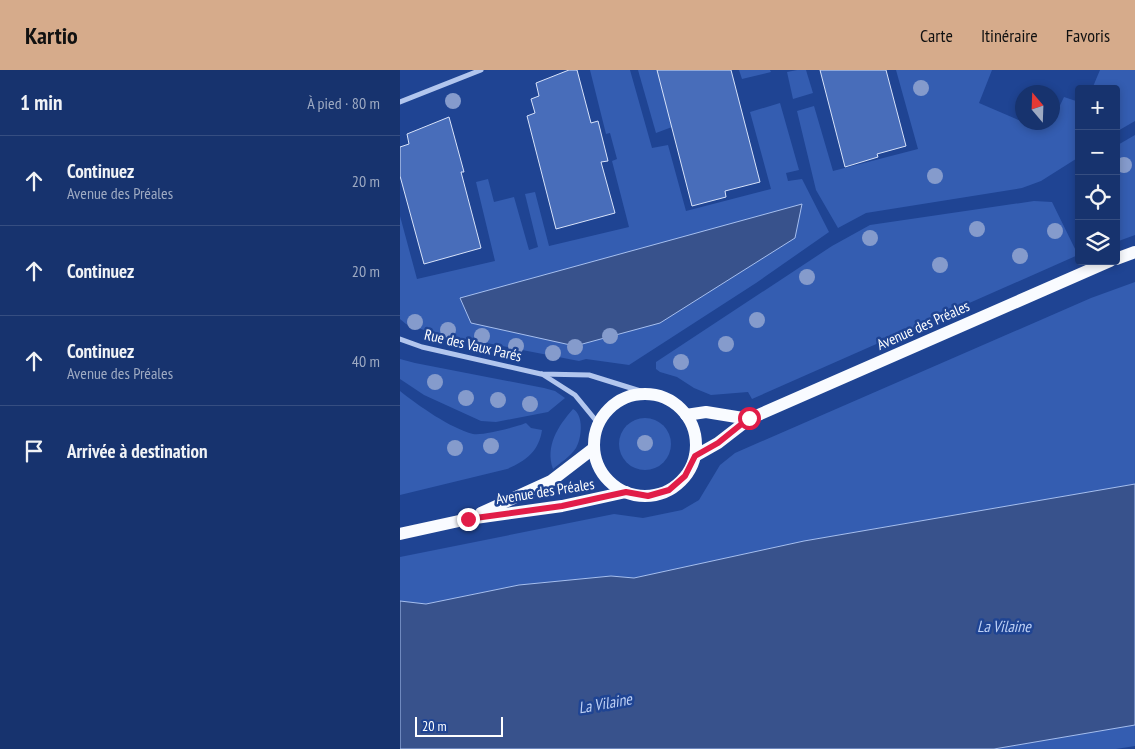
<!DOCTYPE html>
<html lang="fr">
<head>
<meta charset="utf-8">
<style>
  :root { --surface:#17336e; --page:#203b73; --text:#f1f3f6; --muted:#9eaac2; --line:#364e81; --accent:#d6ab8b }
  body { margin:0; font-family:"PT Sans Narrow",sans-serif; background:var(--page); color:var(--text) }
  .controls { position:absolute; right:15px; top:15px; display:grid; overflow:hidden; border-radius:5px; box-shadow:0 2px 8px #0003 }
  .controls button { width:45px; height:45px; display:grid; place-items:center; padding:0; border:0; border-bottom:1px solid var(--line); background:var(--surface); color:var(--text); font:25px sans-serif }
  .compass { position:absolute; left:615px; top:15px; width:45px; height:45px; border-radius:50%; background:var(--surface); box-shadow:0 2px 8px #0003; rotate:341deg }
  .scale { position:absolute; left:15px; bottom:12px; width:88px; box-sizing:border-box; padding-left:5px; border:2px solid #fff; border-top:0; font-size:14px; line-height:18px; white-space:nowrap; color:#fff; -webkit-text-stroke:4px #1f4493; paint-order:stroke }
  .stop { position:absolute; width:15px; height:15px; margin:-11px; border:4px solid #e11d48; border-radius:50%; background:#fff }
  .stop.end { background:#e11d48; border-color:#fff; box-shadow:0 1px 5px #0008 }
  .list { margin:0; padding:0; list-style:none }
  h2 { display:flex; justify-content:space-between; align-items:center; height:65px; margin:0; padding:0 20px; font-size:21px }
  h2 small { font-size:16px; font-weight:400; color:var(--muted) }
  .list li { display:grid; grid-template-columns:32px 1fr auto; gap:15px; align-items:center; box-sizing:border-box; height:90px; padding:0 20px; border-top:1px solid var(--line) }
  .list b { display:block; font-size:19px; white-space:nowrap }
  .list p { margin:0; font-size:16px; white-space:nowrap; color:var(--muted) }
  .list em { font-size:16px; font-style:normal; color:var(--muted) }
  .icon { flex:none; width:28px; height:28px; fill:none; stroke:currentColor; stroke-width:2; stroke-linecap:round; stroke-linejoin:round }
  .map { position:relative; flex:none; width:735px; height:679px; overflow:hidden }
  header { display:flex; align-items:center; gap:30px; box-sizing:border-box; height:70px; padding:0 25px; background:var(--accent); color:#111 }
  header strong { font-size:24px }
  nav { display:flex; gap:28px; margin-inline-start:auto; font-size:18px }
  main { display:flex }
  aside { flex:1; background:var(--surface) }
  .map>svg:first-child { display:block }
</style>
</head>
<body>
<header>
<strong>Kartio</strong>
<nav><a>Carte</a><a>Itinéraire</a><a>Favoris</a></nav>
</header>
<main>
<aside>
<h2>1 min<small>À pied · 80 m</small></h2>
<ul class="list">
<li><svg class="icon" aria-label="ahead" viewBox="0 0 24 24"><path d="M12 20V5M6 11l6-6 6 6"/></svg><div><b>Continuez</b><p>Avenue des Préales</p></div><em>20 m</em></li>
<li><svg class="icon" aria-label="ahead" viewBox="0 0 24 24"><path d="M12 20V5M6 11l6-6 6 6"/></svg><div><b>Continuez</b></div><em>20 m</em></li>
<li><svg class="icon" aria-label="ahead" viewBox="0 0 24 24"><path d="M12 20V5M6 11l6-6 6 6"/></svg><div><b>Continuez</b><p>Avenue des Préales</p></div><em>40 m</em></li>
<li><svg class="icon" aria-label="arrive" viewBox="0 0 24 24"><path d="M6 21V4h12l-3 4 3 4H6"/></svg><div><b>Arrivée à destination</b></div></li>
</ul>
</aside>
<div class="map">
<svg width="735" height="679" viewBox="0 0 735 679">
  <rect width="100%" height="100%" fill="#1f4493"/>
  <g fill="#345db1">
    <polygon points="190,0 230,0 252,78 268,75 286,141 371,119 350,42 380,33 399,100 386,103 388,111 402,109 429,162 356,213 229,295 186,289 179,291 30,262 6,254 0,249 0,146 17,209 95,191 76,112 88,109 94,132 114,127 129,180 138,177 125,124 135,122 149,176 229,157 212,91 217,89 210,63 206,64"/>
    <polygon points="238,0 257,0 272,57 256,63"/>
    <polygon points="339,0 370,0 371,2 342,9"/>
    <polygon points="397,0 406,0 413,23 393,29 387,2"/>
    <polygon points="496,0 592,0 579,33 630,55 645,56 652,52 664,27 679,32 679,87 641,111 622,118 466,143 438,158 416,120 397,41 414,36 433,101 518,79"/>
    <polygon points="700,0 735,0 735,51 716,62 716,19 692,19"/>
    <polygon points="735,65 735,165 716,172 716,76"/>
    <polygon points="634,131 652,132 678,185 352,329 348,322 311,325 294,318 277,307 260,302 256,299 256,292 432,176 470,155"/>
    <polygon points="735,212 735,414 404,471 234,508 211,506 119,515 26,534 0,531 0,487 214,444 243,448 282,440 299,430 320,395 335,383 691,228"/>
    <polygon points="0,289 15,293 144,318 155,321 165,328 148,342 96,352 81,351 24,325 0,309"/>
    <path d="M 0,321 C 19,336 50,358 73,364 C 83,366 116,357 126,353 L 131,358 L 142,360 C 139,381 126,391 107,399 L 0,425 Z"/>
    <path d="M 173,339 C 184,345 182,368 176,378 C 170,387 160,393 153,399 C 145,376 158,356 173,339 Z"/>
    <circle cx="245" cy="374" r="26"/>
    <polygon points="735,655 735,676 716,679 594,679"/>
  </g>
  <g fill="#38528c" stroke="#a6bfef">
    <polygon points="402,134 395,168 260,253 175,276 71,253 60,228"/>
    <polygon points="735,414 735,655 594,679 0,679 0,531 26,534 119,515 211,506 234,508 404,471"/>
  </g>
  <g fill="#486dba" stroke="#d8e3fa">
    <polygon points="169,0 177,0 191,53 198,51 208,91 201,92 215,143 156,159 127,46 135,43 131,29 139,26 136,13"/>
    <polygon points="257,0 331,0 360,112 325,121 326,127 292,136"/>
    <polygon points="420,0 486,0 506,76 477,84 478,87 445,97"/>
    <polygon points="49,47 64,102 61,102 81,178 24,194 0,106 0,77 9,74 7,64"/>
  </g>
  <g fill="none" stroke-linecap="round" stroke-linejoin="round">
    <g stroke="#b2c6ee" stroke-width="5">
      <polyline points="0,32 81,0"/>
      <polyline points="0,269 22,277 141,304 189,305 250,324"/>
      <polyline points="142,304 175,325 198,353"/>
    </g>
    <g stroke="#f9fbff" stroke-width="12">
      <polyline points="716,189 735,182"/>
      <circle cx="245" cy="375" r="51"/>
      <polyline points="286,345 306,342 349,349"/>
      <polyline points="295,386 318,373 349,349 710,191"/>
      <polyline points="81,443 151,411 194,378"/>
      <polyline points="0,464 68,449 162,436 226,422"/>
    </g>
  </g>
  <g fill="#859bcc">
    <circle cx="521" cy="18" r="8"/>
    <circle cx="53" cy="31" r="8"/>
    <circle cx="724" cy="95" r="8"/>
    <circle cx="535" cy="106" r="8"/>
    <circle cx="577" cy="159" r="8"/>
    <circle cx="655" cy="161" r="8"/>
    <circle cx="470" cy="168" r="8"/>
    <circle cx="620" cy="186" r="8"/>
    <circle cx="540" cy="195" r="8"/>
    <circle cx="407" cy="207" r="8"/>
    <circle cx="357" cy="250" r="8"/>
    <circle cx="15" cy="252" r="8"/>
    <circle cx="48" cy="260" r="8"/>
    <circle cx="82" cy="266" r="8"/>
    <circle cx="210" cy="266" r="8"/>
    <circle cx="326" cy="274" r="8"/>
    <circle cx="116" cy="276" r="8"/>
    <circle cx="175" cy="277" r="8"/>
    <circle cx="153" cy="283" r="8"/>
    <circle cx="281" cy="292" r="8"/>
    <circle cx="35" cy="312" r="8"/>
    <circle cx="66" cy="328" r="8"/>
    <circle cx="98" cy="330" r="8"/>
    <circle cx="130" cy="334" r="8"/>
    <circle cx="245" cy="373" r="8"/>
    <circle cx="91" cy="376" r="8"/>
    <circle cx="55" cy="378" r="8"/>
  </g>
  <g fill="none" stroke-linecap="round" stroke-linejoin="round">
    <polyline stroke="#e11d48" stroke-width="6" points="68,449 162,436 226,422 248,426 269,420 285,406 295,386 318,373 349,348"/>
  </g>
  <g text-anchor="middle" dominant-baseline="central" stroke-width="5" stroke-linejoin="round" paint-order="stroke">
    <g font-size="15" fill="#fff" stroke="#1f4493">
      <text transform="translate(523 255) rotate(-24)">Avenue des Préales</text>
      <text transform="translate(73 275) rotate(13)">Rue des Vaux Parés</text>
      <text transform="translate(145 421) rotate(-9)">Avenue des Préales</text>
    </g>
    <g font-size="16" font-style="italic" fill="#bed0f5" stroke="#1f4493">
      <text x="604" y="556">La Vilaine</text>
      <text transform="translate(205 633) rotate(-10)">La Vilaine</text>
    </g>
  </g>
</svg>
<div class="controls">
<button>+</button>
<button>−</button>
<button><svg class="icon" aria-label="locate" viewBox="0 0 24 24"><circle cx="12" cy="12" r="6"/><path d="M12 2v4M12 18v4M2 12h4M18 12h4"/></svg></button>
<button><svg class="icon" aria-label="layers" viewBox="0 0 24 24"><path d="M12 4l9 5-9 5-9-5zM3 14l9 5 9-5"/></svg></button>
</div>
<svg class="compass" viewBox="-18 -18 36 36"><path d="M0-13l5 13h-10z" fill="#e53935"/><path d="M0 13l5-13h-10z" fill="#9eaac2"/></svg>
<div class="scale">20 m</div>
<div class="stop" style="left:349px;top:348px"></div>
<div class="stop end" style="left:68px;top:449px"></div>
</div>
</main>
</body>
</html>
